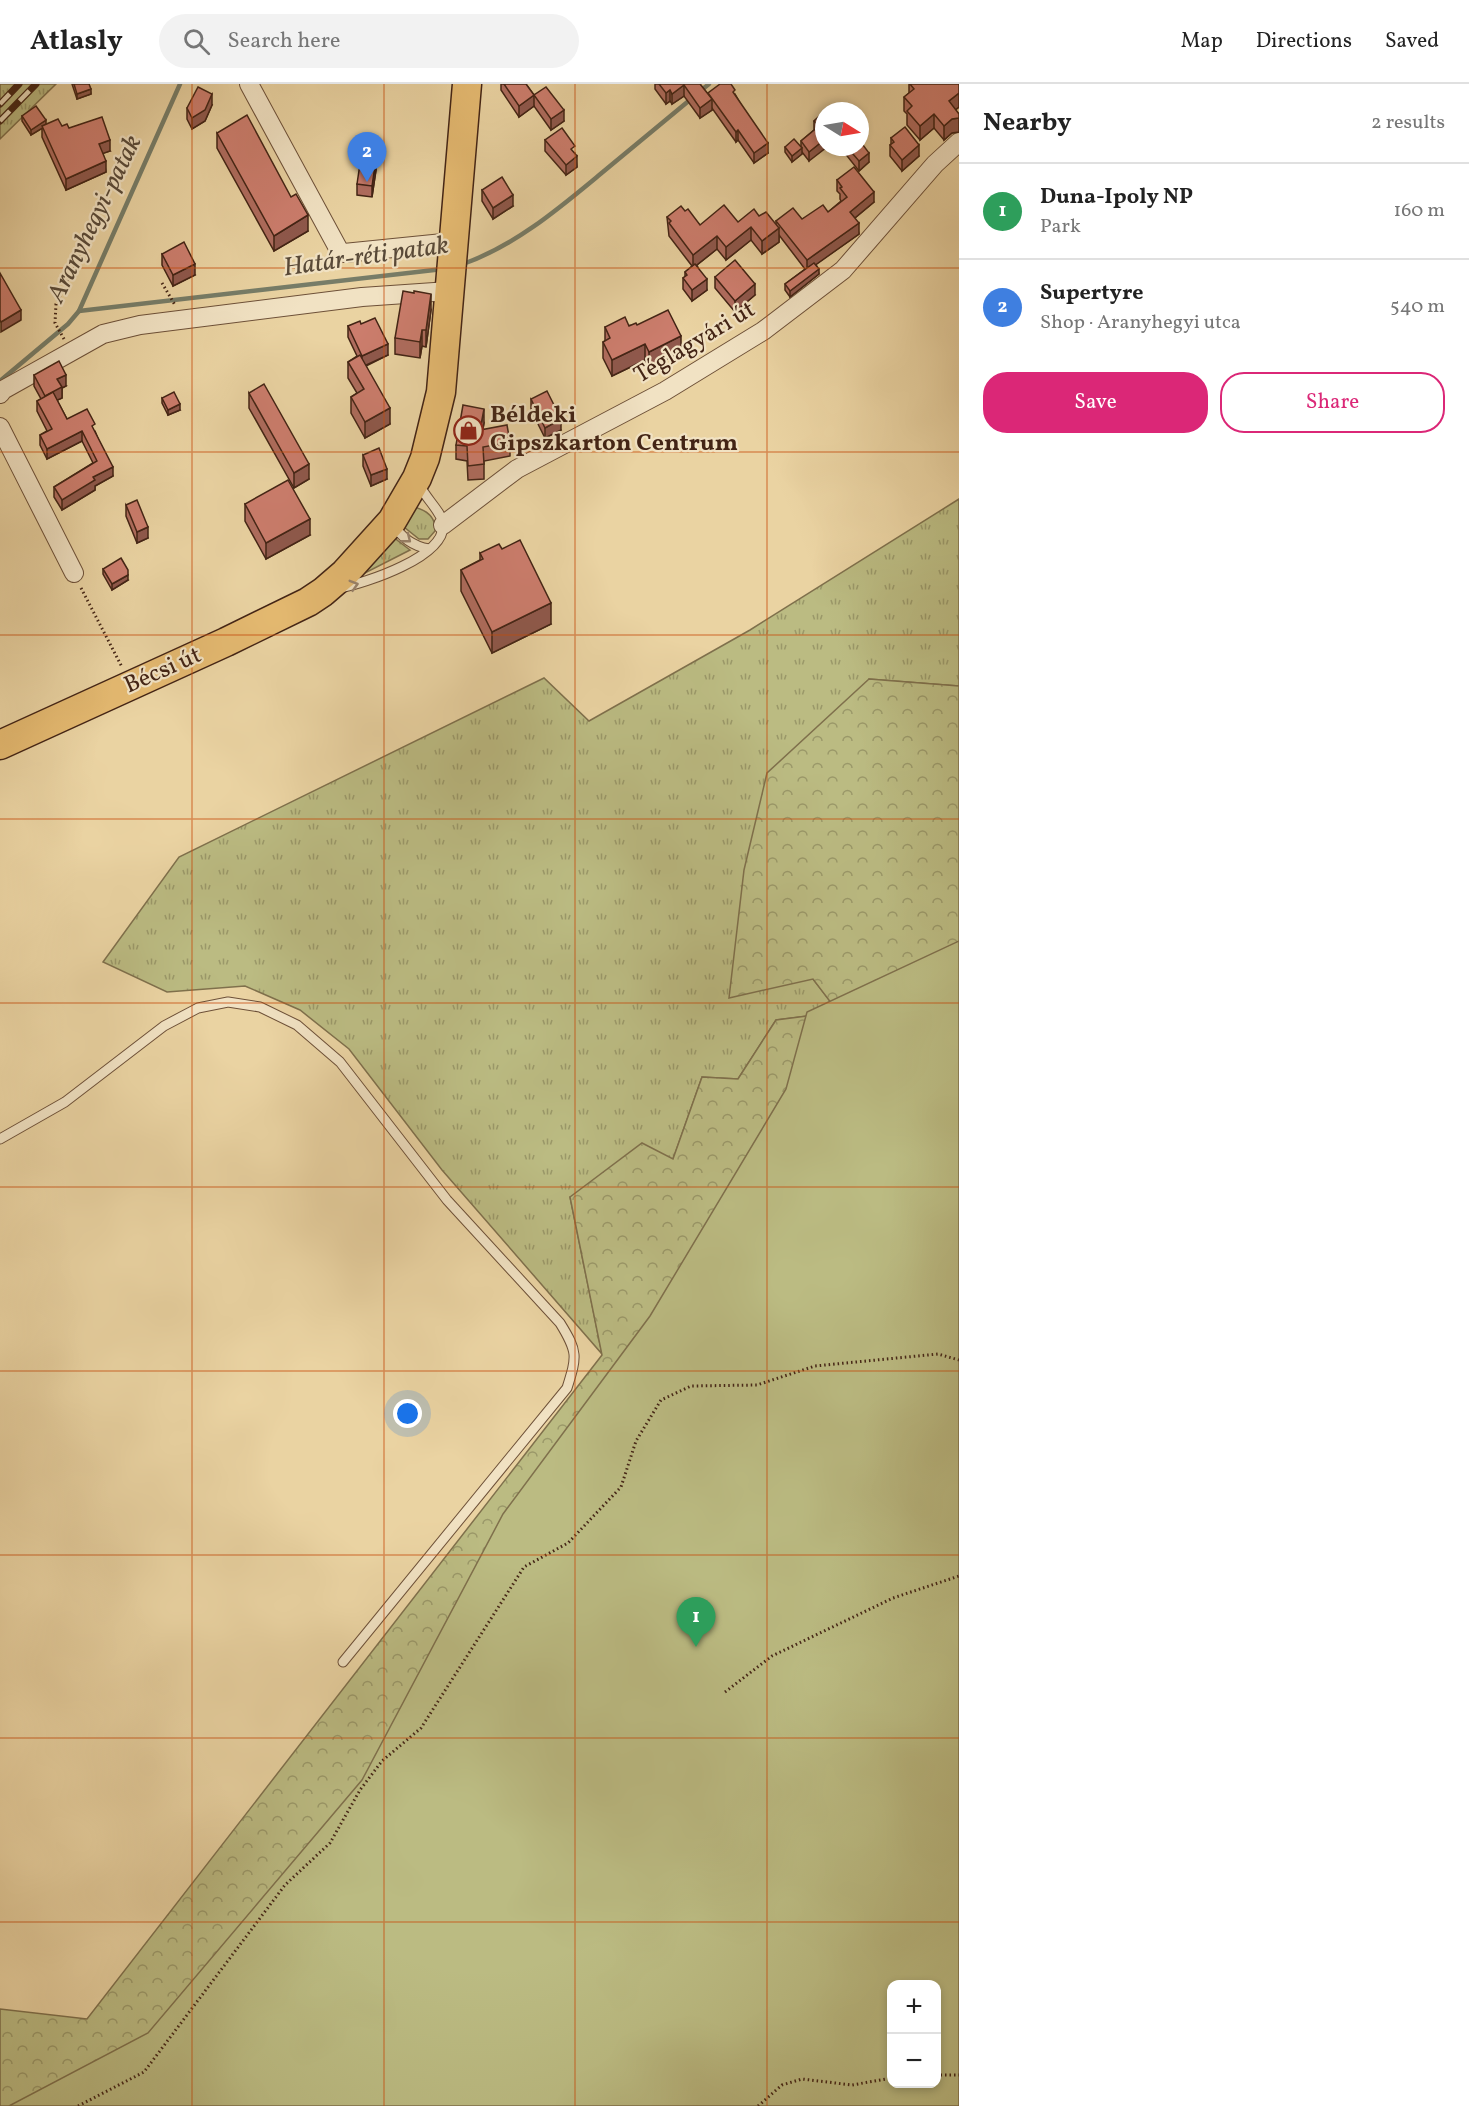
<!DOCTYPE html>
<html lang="en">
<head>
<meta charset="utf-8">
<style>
  :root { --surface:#fff; --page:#f2f2f2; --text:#222; --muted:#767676; --line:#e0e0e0; --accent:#db2777 }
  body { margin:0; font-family:Vollkorn,serif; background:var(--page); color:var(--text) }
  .controls { position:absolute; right:18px; bottom:18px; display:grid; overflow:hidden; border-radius:12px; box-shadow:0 3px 9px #0003 }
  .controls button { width:54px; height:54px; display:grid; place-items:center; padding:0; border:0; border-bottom:2px solid var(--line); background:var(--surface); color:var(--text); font:30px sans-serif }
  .compass { position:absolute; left:815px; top:18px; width:54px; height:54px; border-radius:50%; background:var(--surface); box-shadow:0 3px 9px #0003; rotate:101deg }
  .you { position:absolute; left:408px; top:1330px; width:21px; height:21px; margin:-15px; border:4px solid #fff; border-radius:50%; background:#1a73e8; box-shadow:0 0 0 9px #1a73e833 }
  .badge { display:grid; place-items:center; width:39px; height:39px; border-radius:50%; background:var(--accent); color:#fff; font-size:20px; font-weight:700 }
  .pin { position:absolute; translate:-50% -50px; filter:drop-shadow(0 2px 3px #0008) }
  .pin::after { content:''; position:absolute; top:32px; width:21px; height:18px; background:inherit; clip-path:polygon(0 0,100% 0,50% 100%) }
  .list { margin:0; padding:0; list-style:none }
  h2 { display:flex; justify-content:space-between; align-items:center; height:78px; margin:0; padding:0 24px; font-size:26px }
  h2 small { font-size:20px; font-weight:400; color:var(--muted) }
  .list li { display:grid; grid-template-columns:39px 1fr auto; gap:18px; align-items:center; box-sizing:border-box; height:96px; padding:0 24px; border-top:2px solid var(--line) }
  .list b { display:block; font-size:22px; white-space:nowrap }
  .list p { margin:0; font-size:20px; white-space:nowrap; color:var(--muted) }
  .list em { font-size:20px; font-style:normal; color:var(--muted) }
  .actions { display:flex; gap:12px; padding:18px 24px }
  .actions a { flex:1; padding:14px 0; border:2px solid var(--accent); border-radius:24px; text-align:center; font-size:21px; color:var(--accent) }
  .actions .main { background:var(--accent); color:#fff }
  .icon { flex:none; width:33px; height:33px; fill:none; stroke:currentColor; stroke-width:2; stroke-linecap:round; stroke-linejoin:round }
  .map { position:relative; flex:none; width:959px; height:2022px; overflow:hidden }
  header { display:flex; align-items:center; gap:36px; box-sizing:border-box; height:84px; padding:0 30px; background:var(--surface); border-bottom:2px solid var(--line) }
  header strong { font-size:28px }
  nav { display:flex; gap:33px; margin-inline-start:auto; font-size:21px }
  .search { width:420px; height:54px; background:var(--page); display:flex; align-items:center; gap:15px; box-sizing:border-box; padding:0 21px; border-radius:33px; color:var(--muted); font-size:22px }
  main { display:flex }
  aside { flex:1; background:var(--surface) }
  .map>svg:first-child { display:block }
</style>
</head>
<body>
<header>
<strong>Atlasly</strong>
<div class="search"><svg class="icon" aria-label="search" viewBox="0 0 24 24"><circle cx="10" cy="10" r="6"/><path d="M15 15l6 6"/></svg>Search here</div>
<nav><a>Map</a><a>Directions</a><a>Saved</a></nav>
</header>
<main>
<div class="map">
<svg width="959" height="2022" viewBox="0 0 959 2022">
  <defs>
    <pattern id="grass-tufts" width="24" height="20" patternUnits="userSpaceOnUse" patternTransform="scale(1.5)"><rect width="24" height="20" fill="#bbbb82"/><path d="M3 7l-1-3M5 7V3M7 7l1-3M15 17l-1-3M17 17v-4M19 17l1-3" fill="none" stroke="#9a9869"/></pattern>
    <pattern id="forest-crowns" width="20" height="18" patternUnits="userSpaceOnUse" patternTransform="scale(1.5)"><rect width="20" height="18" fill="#bbbb82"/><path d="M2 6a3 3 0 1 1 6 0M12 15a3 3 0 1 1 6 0" fill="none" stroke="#9a9869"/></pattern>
  </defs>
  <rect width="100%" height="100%" fill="#ead3a2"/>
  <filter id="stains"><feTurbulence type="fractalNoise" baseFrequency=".00333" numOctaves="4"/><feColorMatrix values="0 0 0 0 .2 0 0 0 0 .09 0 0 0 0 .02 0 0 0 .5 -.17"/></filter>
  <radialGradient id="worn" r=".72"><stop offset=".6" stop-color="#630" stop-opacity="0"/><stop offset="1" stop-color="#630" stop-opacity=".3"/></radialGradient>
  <g fill="url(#grass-tufts)" stroke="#7f704c" stroke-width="1.5">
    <polygon points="0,0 56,0 0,55"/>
    <polygon points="959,415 959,602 869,595 813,895 839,928 776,936 738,995 702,993 673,1075 570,1113 602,1270 442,1086 349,965 300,926 245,902 167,908 103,878 179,773 544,594 589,637 750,546"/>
    <path d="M 414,423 C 426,426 436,433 435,447 L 428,455 L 419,455 L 404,443 Z"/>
    <polygon points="394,450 397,456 410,466 365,489 362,488"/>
  </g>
  <path fill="url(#forest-crowns)" stroke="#7f704c" stroke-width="1.5" fill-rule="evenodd" d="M 869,595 L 959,602 L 959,2022 L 0,2022 L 0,1925 L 87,1935 L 602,1271 L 570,1113 L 642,1059 L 673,1075 L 702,993 L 738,995 L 776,936 L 838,928 L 813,895 L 729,914 L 744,786 L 767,689 ZM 892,1900 L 936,1900 L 936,2000 L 892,2000 Z"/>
  <path fill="#bbbb82" stroke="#7f704c" stroke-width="1.5" fill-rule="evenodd" d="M 959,857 L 959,2022 L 9,2022 L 148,1949 L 362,1696 L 503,1430 L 650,1232 L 786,1005 L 807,928 ZM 892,1900 L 936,1900 L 936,2000 L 892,2000 Z"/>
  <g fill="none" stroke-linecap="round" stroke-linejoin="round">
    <g stroke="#777d68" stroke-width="4.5">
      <polyline points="699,8 709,0"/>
      <path d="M 463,180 C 514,162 557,126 598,92 C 629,66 660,41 691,15"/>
      <polyline points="79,227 443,185"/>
      <polyline points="0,297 68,240 79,227 180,0"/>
    </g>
    <defs>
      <g id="service">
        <path d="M 393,439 C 401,454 413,462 429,465"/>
        <path d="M 340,504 C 365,499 446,473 443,440 C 442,428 425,414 419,400"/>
        <path d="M 0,1055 L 65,1018 L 164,942 L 198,924 L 228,918 L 260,923 L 297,941 L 340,978 L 447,1116 L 560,1239 C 578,1268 577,1272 567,1304 L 343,1578"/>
      </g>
      <g id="minor">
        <polyline points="249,0 339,166 344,169 453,158"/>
        <polyline points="0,310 3,306 103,250 140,241 362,213 449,207"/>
        <polyline points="0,343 74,489"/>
        <polyline points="443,441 517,385 665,307 763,247 843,186 935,80 959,58"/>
      </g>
      <polyline id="primary" points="0,661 226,558 308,518 323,508 345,489 392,437 417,394 425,374 441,308 467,0"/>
    </defs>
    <use href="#service" stroke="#6d5038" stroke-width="11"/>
    <use href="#minor" stroke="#6d5038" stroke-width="20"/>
    <use href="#primary" stroke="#432415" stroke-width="31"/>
    <g stroke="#432415" stroke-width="3" stroke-dasharray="1.5 3" stroke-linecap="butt">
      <polyline points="162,199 175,221"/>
      <polyline points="64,255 55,239 56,220 108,113"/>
      <polyline points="81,504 122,583"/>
      <polyline points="725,1608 772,1572 893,1514 959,1492"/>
      <polyline points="936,1991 959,1991"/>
      <polyline points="78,2022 144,1988 285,1801 330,1759 360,1706 382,1677 421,1644 524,1483 568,1459 621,1403 636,1357 661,1316 691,1302 757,1301 815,1282 938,1270 959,1276"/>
      <polyline points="758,2022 782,2001 802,1995 852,2001 892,1994"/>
    </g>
    <use href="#service" stroke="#f1e2c3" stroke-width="9"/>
    <use href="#minor" stroke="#f1e2c3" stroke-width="18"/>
    <use href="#primary" stroke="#e5ba71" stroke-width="28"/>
    <defs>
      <g id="rail">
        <polyline points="0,20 19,0"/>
        <polyline points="0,37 36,0"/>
      </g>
    </defs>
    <use href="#rail" stroke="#432415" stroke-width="7"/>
    <use href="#rail" stroke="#f1e2c3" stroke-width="4.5" stroke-dasharray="14" stroke-linecap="butt"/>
  </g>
  <g fill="#af6c5e" stroke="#432415" stroke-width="1.5">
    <polygon points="72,0 89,0 91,10 77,15"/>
    <polygon points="501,0 526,0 534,11 564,37 551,46 534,22 519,33 501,6"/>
    <polygon points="655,0 700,0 708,10 735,10 768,69 754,79 738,56 736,58 712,24 712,26 700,34 684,12 672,20 670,17 666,20 655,5"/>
    <polygon points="909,0 959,0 959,23 955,26 959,30 959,48 952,49 944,56 934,44 920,56 907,41 907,30 904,27 904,13 909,9"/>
    <polygon points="212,21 205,37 192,45 187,35 187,24"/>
    <polygon points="824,28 809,77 802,68 802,70 792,78 785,68 785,63 801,63 801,57 814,46 814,37"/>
    <polygon points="22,32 46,41 62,42 69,44 110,67 103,69 106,88 66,106 42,53 42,44 31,51 22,37"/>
    <polygon points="217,49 308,147 274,167 217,64"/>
    <polygon points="891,54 919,72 902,87 890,72 890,61 891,60"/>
    <polygon points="545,56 575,69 577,83 566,91 545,67"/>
    <polygon points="828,63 839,63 832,68"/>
    <polygon points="840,63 860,63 869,78 859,87"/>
    <polygon points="376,86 372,113 357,111 357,100"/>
    <polygon points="837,96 874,118 855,134 859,150 816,180 819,190 790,213 785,206 785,200 805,185 779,151 779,158 762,170 751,156 726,176 717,165 697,181 707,206 692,217 683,205 683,194 685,193 685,188 692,182 669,152 667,133 685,127 700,141 738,138 759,132 776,141 776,137 802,135 828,128 841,117 840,115 840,110 837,107"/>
    <polygon points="482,106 513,122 493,135 482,117"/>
    <polygon points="162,170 195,191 173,202 162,181"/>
    <polygon points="715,193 755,211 735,228 715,204"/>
    <polygon points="431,226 426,263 422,262 420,274 395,270 395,254"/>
    <polygon points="361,240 388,271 366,282 390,340 365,354 351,329 351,313 357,309 348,294 348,278 357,272 348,253 348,242"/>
    <polygon points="637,241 681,268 649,284 645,276 612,292 603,274 603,258 605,257 605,243"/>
    <polygon points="34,291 66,302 62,304 62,314 57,316 67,335 95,347 113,392 95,402 95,406 62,426 54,413 54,403 93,379 82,357 47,375 40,361 40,351 47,347 37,327 37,317 41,315 34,302"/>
    <polygon points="249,309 309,395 294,404 249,324"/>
    <polygon points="162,314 180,326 168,331 162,319"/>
    <polygon points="531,315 561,346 545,354 531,326"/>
    <polygon points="484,339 483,345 510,358 510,372 484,377 484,395 468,396 467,377 456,375 456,361"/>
    <polygon points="363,371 387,395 371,402 363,382"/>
    <polygon points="245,420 310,451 266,475 245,437"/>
    <polygon points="126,421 148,454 137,459 126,432"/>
    <polygon points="480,469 551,540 492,569 461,507 461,486 480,476"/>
    <polygon points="103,485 128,496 112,506 103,490"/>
  </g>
  <g fill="#8f584c" stroke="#432415" stroke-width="1.5">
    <polygon points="684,1 684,12 672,20 672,10"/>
    <polygon points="91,5 91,10 77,15 77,10"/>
    <polygon points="670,6 670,17 666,20 666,9"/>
    <polygon points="959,9 959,23 949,31 949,17"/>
    <polygon points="212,10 212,21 205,37 192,45 192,34"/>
    <polygon points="534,11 534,22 519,33 519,22"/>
    <polygon points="712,15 712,26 700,34 700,24"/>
    <polygon points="564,26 564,37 551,46 551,35"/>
    <polygon points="934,30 934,44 920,56 920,42"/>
    <polygon points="959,34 959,48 952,49 944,56 944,42 952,35"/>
    <polygon points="46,36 46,42 31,51 31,46"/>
    <polygon points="738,46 738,56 736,58 736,48"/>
    <polygon points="110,56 110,67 99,71 99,60"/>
    <polygon points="824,56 824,63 827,63 809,77 809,68"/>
    <polygon points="768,59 768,69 754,79 754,69"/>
    <polygon points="919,61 919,72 902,87 902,76"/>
    <polygon points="832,63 839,63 832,68"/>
    <polygon points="802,64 802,70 792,78 792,72"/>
    <polygon points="869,69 869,78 859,87 859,77"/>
    <polygon points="577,72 577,83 566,91 566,81"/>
    <polygon points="376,75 376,86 372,113 372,102"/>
    <polygon points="106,77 106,88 66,106 66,95"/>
    <polygon points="874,108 874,118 850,138 850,128"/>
    <polygon points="513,111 513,122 493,135 493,124"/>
    <polygon points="308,131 308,147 274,167 274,152"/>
    <polygon points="859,139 859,150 807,187 807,176"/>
    <polygon points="751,143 751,156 726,176 726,163"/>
    <polygon points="779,144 779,158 762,170 762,157"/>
    <polygon points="717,152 717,165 693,184 693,171"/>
    <polygon points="195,180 195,191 173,202 173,191"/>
    <polygon points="819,185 819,190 790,213 790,207"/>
    <polygon points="707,195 707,206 692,217 692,206"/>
    <polygon points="755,200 755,211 735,228 735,217"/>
    <polygon points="431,210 431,226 426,263 426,246"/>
    <polygon points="21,226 21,236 1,248 1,238"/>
    <polygon points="422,246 422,262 420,274 420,258"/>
    <polygon points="681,252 681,268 649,284 649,268"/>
    <polygon points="388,260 388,271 362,283 362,272"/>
    <polygon points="645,260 645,276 612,292 612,276"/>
    <polygon points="66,291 66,302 62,304 62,314 45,322 45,312 57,295"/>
    <polygon points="180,320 180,326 168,331 168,326"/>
    <polygon points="390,324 390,340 365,354 365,338"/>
    <polygon points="484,325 484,339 480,361 480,346"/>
    <polygon points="561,335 561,346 545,354 545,344"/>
    <polygon points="82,347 82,357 47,375 47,365"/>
    <polygon points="309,380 309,395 294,404 294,389"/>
    <polygon points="113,383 113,392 95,402 95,406 62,426 62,416 93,393"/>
    <polygon points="387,385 387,395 371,402 371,391"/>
    <polygon points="310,435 310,451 266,475 266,459"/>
    <polygon points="148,443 148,454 137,459 137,448"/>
    <polygon points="128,491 128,496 112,506 112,500"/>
    <polygon points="551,519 551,540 492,569 492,548"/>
  </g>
  <g fill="#cc7d6d" stroke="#432415" stroke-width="1.5">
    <polygon points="74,0 89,0 91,5 77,10"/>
    <polygon points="504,0 526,0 534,11 519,22"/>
    <polygon points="659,0 700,0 712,15 700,24 684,1 672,10 670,6 666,9"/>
    <polygon points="720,0 731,0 735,6 733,8 768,59 754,69 738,46 736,48 708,9"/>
    <polygon points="910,0 959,0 959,9 949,17 959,30 959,34 952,35 944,42 934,30 920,42 907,27 912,22 904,13 914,5"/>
    <polygon points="198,3 212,10 205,26 192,34 187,24"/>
    <polygon points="546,3 564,26 551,35 534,11"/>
    <polygon points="832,21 836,27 825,27"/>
    <polygon points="36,22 46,36 31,46 22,32"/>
    <polygon points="824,28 824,56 809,68 801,57 819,42 814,37"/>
    <polygon points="247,31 291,113 296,110 308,131 274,152 217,49"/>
    <polygon points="102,33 110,56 99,60 106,77 66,95 42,42 58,35 62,42 67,40 69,44"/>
    <polygon points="905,43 919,61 902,76 890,61 894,58 891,54"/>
    <polygon points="562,44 575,62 571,65 577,72 566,81 545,56"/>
    <polygon points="794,55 802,64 792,72 785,63"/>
    <polygon points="860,57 869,69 859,77 847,63 860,63"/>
    <polygon points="361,73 376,75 372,102 357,100"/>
    <polygon points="854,83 874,108 850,128 859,139 807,176 776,137 793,124 802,135 823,121 828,128 847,113 840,104 842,103 837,96"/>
    <polygon points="502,93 513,111 493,124 482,106"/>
    <polygon points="724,121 738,138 754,125 759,132 766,128 779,144 762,157 751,143 726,163 717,152 693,171 669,139 671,137 667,133 681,122 685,127 688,125 700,141"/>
    <polygon points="184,158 195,180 173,191 162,170"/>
    <polygon points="735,176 755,200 735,217 715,193"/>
    <polygon points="814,179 819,185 790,207 785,200"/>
    <polygon points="695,180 707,195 692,206 683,194 687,191 685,188"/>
    <polygon points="0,189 21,226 1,238 0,236"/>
    <polygon points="403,207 414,209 414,207 431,210 426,246 422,246 420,258 395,254"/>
    <polygon points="668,226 681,252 649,268 645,260 612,276 603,258 610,254 605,243 625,233 629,242 636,239 637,241"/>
    <polygon points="375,234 388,260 362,272 348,242 360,237 361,240"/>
    <polygon points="360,271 390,324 365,338 351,313 364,305 348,278"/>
    <polygon points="59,277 66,291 57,295 62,303 45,312 34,291"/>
    <polygon points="264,300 309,380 294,389 249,309"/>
    <polygon points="547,307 561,335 545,344 531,315"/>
    <polygon points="53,308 67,335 87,325 95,340 92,342 113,383 93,393 95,396 62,416 54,403 97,377 82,347 47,365 40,351 52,345 37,317"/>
    <polygon points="174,308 180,320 168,326 162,314"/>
    <polygon points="463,321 484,325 480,346 507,341 510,358 483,363 484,380 468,382 467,362 456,361"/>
    <polygon points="379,364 387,385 371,391 363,371"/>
    <polygon points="288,396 310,435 266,459 245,420"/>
    <polygon points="137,416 148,443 137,448 126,421"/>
    <polygon points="520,456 551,519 492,548 461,486 483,475 480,469 499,460 502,465"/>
    <polygon points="121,474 128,486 128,491 112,500 103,485"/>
  </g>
  <defs><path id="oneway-chevron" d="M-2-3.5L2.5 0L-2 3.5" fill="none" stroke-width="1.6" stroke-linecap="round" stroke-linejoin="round" transform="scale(1.5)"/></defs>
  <g stroke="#9a836c">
    <use href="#oneway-chevron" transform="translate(407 455) rotate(38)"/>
    <use href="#oneway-chevron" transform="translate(354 501) rotate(-16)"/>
  </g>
  <path fill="none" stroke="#c74e0e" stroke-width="1.5" stroke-opacity="0.55" d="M 192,0 L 192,2022M 384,0 L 384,2022M 575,0 L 575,2022M 767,0 L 767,2022M 0,184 L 959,184M 0,368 L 959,368M 0,551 L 959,551M 0,735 L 959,735M 0,919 L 959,919M 0,1103 L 959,1103M 0,1287 L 959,1287M 0,1471 L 959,1471M 0,1654 L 959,1654M 0,1838 L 959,1838"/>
  <defs>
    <symbol id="shop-ring" viewBox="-11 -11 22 22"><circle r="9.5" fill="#f1e2c3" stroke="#8f2418" stroke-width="1.5"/><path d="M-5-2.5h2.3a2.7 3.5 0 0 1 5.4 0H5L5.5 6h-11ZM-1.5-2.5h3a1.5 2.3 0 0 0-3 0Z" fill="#8f2418"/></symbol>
  </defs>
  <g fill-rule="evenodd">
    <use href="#shop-ring" x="452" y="330" width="33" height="33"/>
  </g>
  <g text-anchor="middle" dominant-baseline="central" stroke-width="4.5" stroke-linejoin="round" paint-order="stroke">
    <g font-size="24" fill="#432415" stroke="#f1e2c3">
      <text transform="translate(695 259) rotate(-31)">Téglagyári út</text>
      <text transform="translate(163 587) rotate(-24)">Bécsi út</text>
    </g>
    <g font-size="24" font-weight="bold" fill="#432415" stroke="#f1e2c3" text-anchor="start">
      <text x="490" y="332">Béldeki<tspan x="490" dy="28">Gipszkarton Centrum</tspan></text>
    </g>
    <g font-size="26" font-style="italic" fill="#584938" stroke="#f1e2c3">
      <text transform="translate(95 135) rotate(-64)">Aranyhegyi-patak</text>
      <text transform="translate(366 173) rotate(-8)">Határ-réti patak</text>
    </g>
  </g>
  <rect width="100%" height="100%" filter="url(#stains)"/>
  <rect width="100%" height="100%" fill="url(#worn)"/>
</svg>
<div class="controls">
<button>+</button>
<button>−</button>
</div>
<svg class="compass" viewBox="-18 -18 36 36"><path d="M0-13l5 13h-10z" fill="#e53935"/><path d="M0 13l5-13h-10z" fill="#767676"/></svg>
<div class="you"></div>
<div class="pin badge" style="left:696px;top:1563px;background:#2e9e5b">1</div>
<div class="pin badge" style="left:367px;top:98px;background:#3f7fe0">2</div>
</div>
<aside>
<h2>Nearby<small>2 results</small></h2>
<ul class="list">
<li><span class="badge" style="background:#2e9e5b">1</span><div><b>Duna-Ipoly NP</b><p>Park</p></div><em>160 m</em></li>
<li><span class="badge" style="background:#3f7fe0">2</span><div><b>Supertyre</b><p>Shop · Aranyhegyi utca</p></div><em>540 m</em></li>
</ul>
<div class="actions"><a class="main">Save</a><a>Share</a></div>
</aside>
</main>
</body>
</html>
